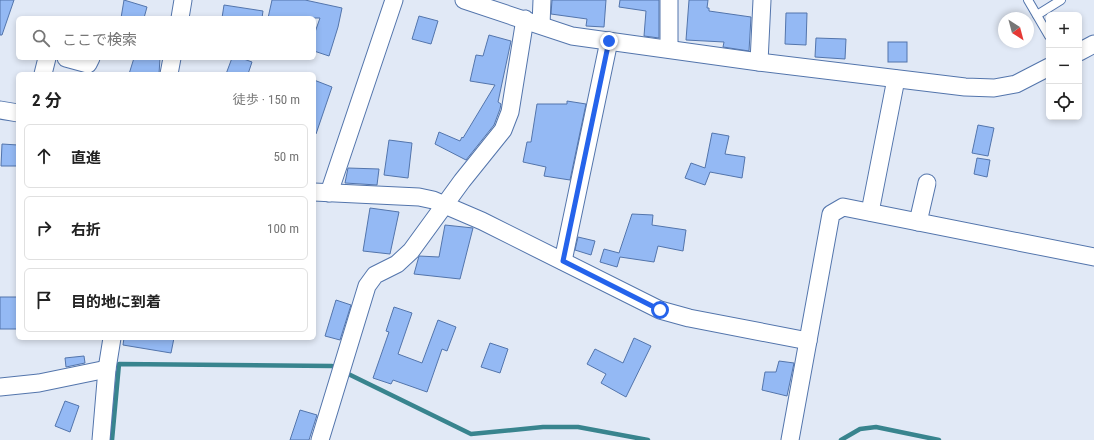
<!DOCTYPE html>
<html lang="ja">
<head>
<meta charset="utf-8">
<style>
  :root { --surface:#fff; --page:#f6f6f6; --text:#222; --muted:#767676; --line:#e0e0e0 }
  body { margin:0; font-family:"Roboto Condensed","Noto Sans JP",sans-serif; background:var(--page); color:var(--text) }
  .controls { position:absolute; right:12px; top:12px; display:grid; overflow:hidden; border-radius:6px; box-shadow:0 2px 6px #0003 }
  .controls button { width:36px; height:36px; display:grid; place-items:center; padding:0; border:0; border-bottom:1px solid var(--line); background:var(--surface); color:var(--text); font:20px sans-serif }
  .compass { position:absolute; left:998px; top:12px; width:36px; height:36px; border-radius:50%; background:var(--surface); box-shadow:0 2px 6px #0003; rotate:144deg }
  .stop { position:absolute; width:12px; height:12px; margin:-9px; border:3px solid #2563eb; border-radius:50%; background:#fff }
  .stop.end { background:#2563eb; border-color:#fff; box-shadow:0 1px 4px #0008 }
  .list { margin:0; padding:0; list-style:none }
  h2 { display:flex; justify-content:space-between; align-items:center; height:52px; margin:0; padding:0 16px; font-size:17px }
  h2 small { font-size:13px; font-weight:400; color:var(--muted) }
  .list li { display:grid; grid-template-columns:26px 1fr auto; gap:12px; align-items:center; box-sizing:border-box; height:64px; margin:0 8px 8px; padding:0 8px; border:1px solid var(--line); border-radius:6px }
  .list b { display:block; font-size:15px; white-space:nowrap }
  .list em { font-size:13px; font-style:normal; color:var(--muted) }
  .icon { flex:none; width:22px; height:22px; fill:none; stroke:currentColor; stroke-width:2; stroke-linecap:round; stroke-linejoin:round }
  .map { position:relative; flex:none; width:1094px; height:440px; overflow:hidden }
  .search { position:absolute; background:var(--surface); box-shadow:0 2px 6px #0003; left:16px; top:16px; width:300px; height:44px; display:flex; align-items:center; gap:10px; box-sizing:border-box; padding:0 14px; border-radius:6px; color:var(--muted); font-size:15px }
  .panel { position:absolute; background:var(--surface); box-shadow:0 2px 6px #0003; left:16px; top:72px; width:300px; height:268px; border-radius:6px }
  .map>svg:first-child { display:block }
</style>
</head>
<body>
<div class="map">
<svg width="1094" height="440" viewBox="0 0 1094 440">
  <rect width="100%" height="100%" fill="#e1e9f6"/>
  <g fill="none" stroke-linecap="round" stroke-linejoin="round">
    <g stroke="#38848e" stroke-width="4.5">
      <polyline points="112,440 119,364 332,366 471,434 543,427 578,427 648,440"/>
      <polyline points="841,440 860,429 876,427 939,440"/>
    </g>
  </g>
  <g fill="#94b9f4" stroke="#5375ac">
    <polygon points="0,0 14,0 2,35 0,35"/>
    <polygon points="124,0 147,7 144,18 121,18"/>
    <polygon points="272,0 305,0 342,8 338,27 329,56 314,51 314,35 320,18 268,18"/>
    <polygon points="552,0 606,0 604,27 586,26 587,19 551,14"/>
    <polygon points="620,0 659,0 659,38 644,36 646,11 619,7"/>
    <polygon points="689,0 708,0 707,8 709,8 709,11 751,17 749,51 723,47 724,42 686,40"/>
    <polygon points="224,5 263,11 262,18 222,18"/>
    <polygon points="786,13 807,13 806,45 785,44"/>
    <polygon points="419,16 438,21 431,44 412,39"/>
    <polygon points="489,35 511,41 498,102 501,104 500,109 494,125 466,160 435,144 439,132 460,141 462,137 463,138 495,85 470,81 476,55 483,56"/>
    <polygon points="816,38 846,39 845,59 815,57"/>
    <rect x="888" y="42" width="19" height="20"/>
    <polygon points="134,58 160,58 159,74 129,74"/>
    <polygon points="232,58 241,58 252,62 248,74 226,74"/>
    <polygon points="314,80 332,87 316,134 314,133"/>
    <polygon points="567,101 586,104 570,180 544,176 546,167 523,162 527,142 531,142 537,104 567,104"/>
    <polygon points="978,125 994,128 988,156 972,153"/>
    <polygon points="712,133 729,136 725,154 745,157 742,178 710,172 705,185 685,178 691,163 705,168"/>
    <polygon points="389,140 412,143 408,178 384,175"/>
    <polygon points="2,144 18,145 17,166 1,166"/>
    <polygon points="977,158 990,160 987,177 974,174"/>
    <polygon points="348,168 379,169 377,185 345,183"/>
    <polygon points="370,208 399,212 390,254 363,251"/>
    <polygon points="632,214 653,215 652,225 686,230 683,251 658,246 654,262 620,257 617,267 600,262 604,249 619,253"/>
    <polygon points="445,225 473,228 460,279 414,274 419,256 439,257"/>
    <polygon points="578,237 595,241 591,255 575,250"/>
    <polygon points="0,297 18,297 17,329 0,329"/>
    <polygon points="336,300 351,305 340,340 325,336"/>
    <polygon points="394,307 412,313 398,354 422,363 438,320 456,327 447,351 442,349 427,392 393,380 391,384 373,378 389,332 386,331"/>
    <polygon points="124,338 174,338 171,353 123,345"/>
    <polygon points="634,338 651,346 626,397 601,383 606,374 587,364 595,349 623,363"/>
    <polygon points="490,343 508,349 500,373 481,367"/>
    <polygon points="84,356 85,363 66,367 65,358"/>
    <polygon points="779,361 794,363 787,396 762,390 765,372 776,372"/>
    <polygon points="65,401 79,406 70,432 55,426"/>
    <polygon points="300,410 317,415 309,440 290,440"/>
  </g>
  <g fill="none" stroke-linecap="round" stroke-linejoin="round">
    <defs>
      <g id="lane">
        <polyline points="1028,0 1049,36"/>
        <polyline points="1037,15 1061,0"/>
      </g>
      <g id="street">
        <polyline points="464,0 572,36 759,62 965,87 994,88 1016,84 1049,67"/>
        <polyline points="180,18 183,0"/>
        <polyline points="541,25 542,0"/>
        <polyline points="669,49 669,0"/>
        <polyline points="1079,52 1094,44"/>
        <polyline points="66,58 88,64 91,58"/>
        <polyline points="759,62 762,0"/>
        <polyline points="43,74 47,58"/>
        <polyline points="169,74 172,58"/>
        <polyline points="0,110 18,113"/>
        <polyline points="314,192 419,197 433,200 482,221 660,310 689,318 808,341"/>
        <polyline points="329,193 394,0"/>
        <polyline points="870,212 896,79"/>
        <polyline points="918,222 927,183"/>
        <polyline points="563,261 609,41"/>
        <polyline points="0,387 39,383 107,369"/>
        <polyline points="101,440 107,369 112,338"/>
        <polyline points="320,440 367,286 375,275 397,264 411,251 462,181 503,130 510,112 525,19"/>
        <polyline points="790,440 831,214 843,207 1094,257"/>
      </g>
    </defs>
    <use href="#lane" stroke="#5375ac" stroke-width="10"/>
    <use href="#street" stroke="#5375ac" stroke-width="19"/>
    <use href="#lane" stroke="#fff" stroke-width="8"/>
    <use href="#street" stroke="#fff" stroke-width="17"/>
  </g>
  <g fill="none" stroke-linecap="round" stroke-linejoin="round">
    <polyline stroke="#2563eb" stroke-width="5" points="609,41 563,261 660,310"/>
  </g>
</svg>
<div class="controls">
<button>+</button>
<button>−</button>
<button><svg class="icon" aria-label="locate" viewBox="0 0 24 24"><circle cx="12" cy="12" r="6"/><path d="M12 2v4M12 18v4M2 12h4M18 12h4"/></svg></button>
</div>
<svg class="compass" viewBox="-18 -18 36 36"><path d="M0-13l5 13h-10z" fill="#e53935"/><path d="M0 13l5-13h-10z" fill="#767676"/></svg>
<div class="stop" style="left:660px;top:310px"></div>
<div class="stop end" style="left:609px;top:41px"></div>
<div class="search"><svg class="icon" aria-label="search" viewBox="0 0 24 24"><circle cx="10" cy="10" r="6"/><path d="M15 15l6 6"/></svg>ここで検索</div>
<section class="panel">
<h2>2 分<small>徒歩 · 150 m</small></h2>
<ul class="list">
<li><svg class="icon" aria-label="ahead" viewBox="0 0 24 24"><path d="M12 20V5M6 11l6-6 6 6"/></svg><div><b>直進</b></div><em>50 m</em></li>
<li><svg class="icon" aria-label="right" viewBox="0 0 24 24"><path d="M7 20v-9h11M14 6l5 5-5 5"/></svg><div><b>右折</b></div><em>100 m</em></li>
<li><svg class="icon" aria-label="arrive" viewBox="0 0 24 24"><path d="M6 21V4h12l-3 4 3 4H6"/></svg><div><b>目的地に到着</b></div></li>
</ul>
</section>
</div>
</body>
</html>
